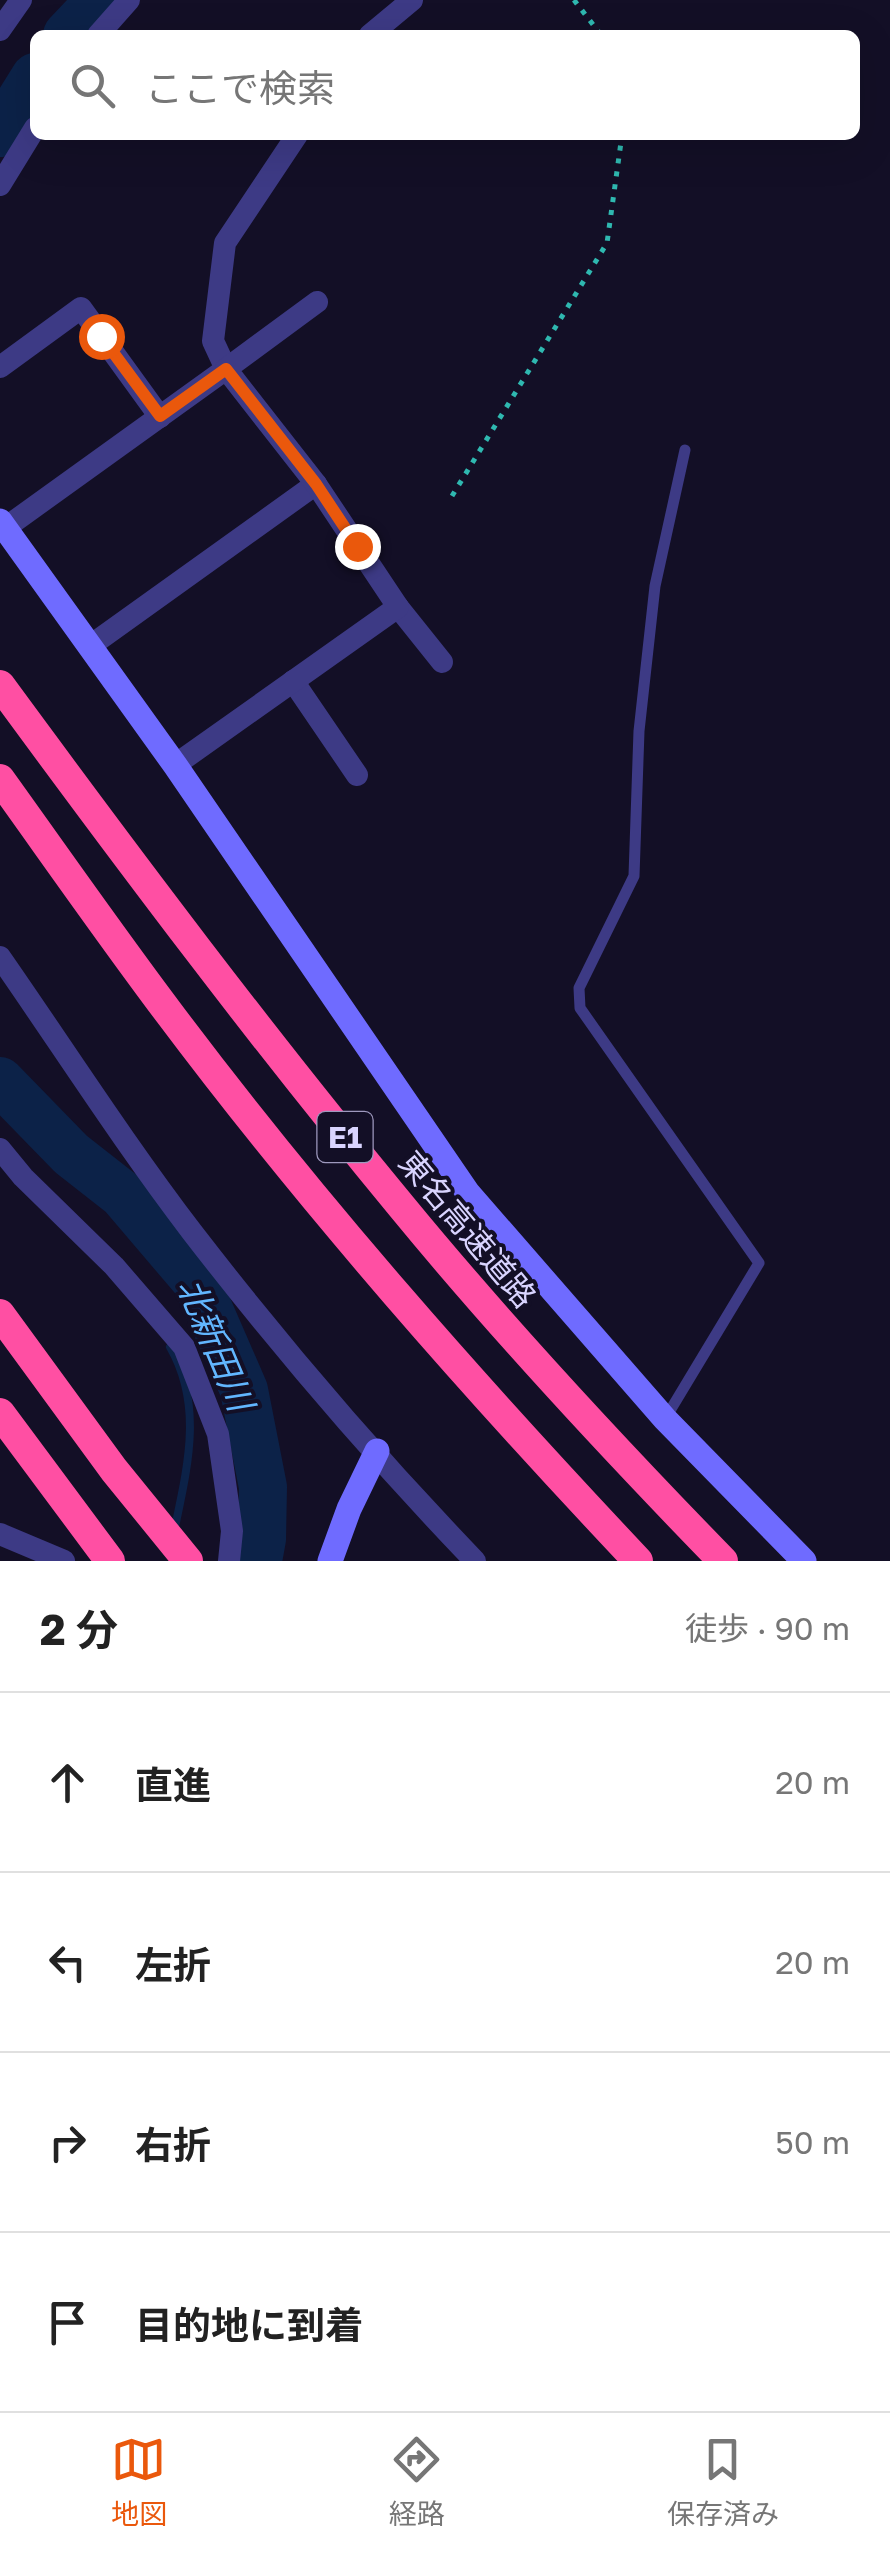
<!DOCTYPE html>
<html lang="ja">
<head>
<meta charset="utf-8">
<style>
  :root { --surface:#fff; --page:#f2f2f2; --text:#222; --muted:#767676; --line:#e0e0e0; --accent:#ea580c }
  body { margin:0; font-family:"Golos Text","Noto Sans JP",sans-serif; background:var(--page); color:var(--text) }
  .stop { position:absolute; width:30px; height:30px; margin:-22px; border:8px solid #ea580c; border-radius:50%; background:#fff }
  .stop.end { background:#ea580c; border-color:#fff; box-shadow:0 2px 10px #0008 }
  .list { margin:0; padding:0; list-style:none }
  h2 { display:flex; justify-content:space-between; align-items:center; height:130px; margin:0; padding:0 40px; font-size:42px }
  h2 small { font-size:32px; font-weight:400; color:var(--muted) }
  .list li { display:grid; grid-template-columns:65px 1fr auto; gap:30px; align-items:center; box-sizing:border-box; height:180px; padding:0 40px; border-top:2px solid var(--line) }
  .list b { display:block; font-size:38px; white-space:nowrap }
  .list em { font-size:32px; font-style:normal; color:var(--muted) }
  .icon { flex:none; width:55px; height:55px; fill:none; stroke:currentColor; stroke-width:2; stroke-linecap:round; stroke-linejoin:round }
  .map { position:relative; flex:none; width:890px; height:1561px; overflow:hidden }
  .search { position:absolute; background:var(--surface); box-shadow:0 10px 40px #0002; left:30px; right:30px; top:30px; height:110px; display:flex; align-items:center; gap:25px; box-sizing:border-box; padding:0 35px; border-radius:15px; color:var(--muted); font-size:38px }
  .sheet { height:850px; background:var(--surface) }
  nav { display:flex; justify-content:space-around; align-items:center; box-sizing:border-box; height:140px; border-top:2px solid var(--line); background:var(--surface); font-size:28px; color:var(--muted) }
  nav a { display:grid; justify-items:center; gap:5px }
  nav .on { color:var(--accent) }
  .map>svg:first-child { display:block }
</style>
</head>
<body>
<div class="map">
<svg width="890" height="1561" viewBox="0 0 890 1561">
  <rect width="100%" height="100%" fill="#130f26"/>
  <g fill="none" stroke-linecap="round" stroke-linejoin="round">
    <path stroke="#0c2248" stroke-width="8" d="M 170,1347 C 204,1406 187,1469 174,1532"/>
    <g stroke="#0c2248" stroke-width="48">
      <polyline points="67,35 100,0"/>
      <polyline points="0,133 35,77"/>
      <polyline points="0,1081 71,1154 122,1194 197,1282 244,1390 263,1487 262,1539 258,1561"/>
    </g>
    <g stroke="#2fb8b0" stroke-width="5" stroke-dasharray="5 8" stroke-linecap="butt">
      <polyline points="574,0 601,35"/>
      <polyline points="452,496 607,243 622,135"/>
    </g>
    <polyline stroke="#3d3a85" stroke-width="11" points="665,1419 759,1263 580,1008 579,988 634,876 639,731 655,586 685,450"/>
    <g stroke="#3d3a85" stroke-width="22">
      <polyline points="0,30 21,0"/>
      <polyline points="98,35 129,0"/>
      <polyline points="370,35 412,0"/>
      <polyline points="0,185 35,128"/>
      <polyline points="0,367 81,308 160,417"/>
      <polyline points="5,528 226,369 213,341 225,243 297,135"/>
      <polyline points="398,607 442,662"/>
      <polyline points="90,646 316,484"/>
      <polyline points="293,681 357,775"/>
      <polyline points="175,765 398,607 316,484 226,369 317,302"/>
      <path d="M 0,957 C 64,1049 124,1143 192,1232 C 280,1346 375,1457 475,1561"/>
      <polyline points="0,1149 23,1177 114,1266 184,1347 218,1434 232,1531 229,1561"/>
      <polyline points="0,1534 64,1561"/>
    </g>
    <g stroke="#6f6bff" stroke-width="25">
      <polyline points="0,521 175,765 468,1193 665,1419 804,1561"/>
      <polyline points="330,1561 349,1509 377,1451"/>
    </g>
    <g stroke="#ff4fa3" stroke-width="30">
      <path d="M 0,685 C 130,862 262,1038 402,1207 C 503,1330 612,1447 723,1561"/>
      <path d="M 0,779 C 56,857 111,936 169,1013 C 313,1205 473,1386 638,1561"/>
      <polyline points="0,1314 114,1470 188,1561"/>
      <polyline points="0,1413 110,1561"/>
    </g>
  </g>
  <g fill="none" stroke-linecap="round" stroke-linejoin="round">
    <polyline stroke="#ea580c" stroke-width="12" points="101,336 160,416 226,369 316,484 357,546"/>
  </g>
  <g text-anchor="middle" dominant-baseline="central" stroke-width="8" stroke-linejoin="round" paint-order="stroke">
    <rect fill="#130f26" stroke="#9e99be" stroke-width="2.5" x="317.5" y="1112" width="55" height="50" rx="8"/>
    <g font-size="30" font-weight="bold" fill="#d9d4ff">
      <text x="345" y="1137">E1</text>
    </g>
    <g font-size="32" fill="#d9d4ff" stroke="#130f26">
      <text transform="translate(468 1229) rotate(50)">東名高速道路</text>
    </g>
    <g font-size="35" font-style="italic" fill="#62b6ff" stroke="#130f26">
      <text transform="translate(216 1344) rotate(67)">北新田川</text>
    </g>
  </g>
</svg>
<div class="stop" style="left:101px;top:336px"></div>
<div class="stop end" style="left:357px;top:546px"></div>
<div class="search"><svg class="icon" aria-label="search" viewBox="0 0 24 24"><circle cx="10" cy="10" r="6"/><path d="M15 15l6 6"/></svg>ここで検索</div>
</div>
<section class="sheet">
<h2>2 分<small>徒歩 · 90 m</small></h2>
<ul class="list">
<li><svg class="icon" aria-label="ahead" viewBox="0 0 24 24"><path d="M12 20V5M6 11l6-6 6 6"/></svg><div><b>直進</b></div><em>20 m</em></li>
<li><svg class="icon" aria-label="left" viewBox="0 0 24 24"><path d="M17 20v-9H6M10 6l-5 5 5 5"/></svg><div><b>左折</b></div><em>20 m</em></li>
<li><svg class="icon" aria-label="right" viewBox="0 0 24 24"><path d="M7 20v-9h11M14 6l5 5-5 5"/></svg><div><b>右折</b></div><em>50 m</em></li>
<li><svg class="icon" aria-label="arrive" viewBox="0 0 24 24"><path d="M6 21V4h12l-3 4 3 4H6"/></svg><div><b>目的地に到着</b></div></li>
</ul>
</section>
<nav>
<a class="on"><svg class="icon" aria-label="map" viewBox="0 0 24 24"><path d="M3 6l6-2 6 2 6-2v14l-6 2-6-2-6 2zM9 4v14M15 6v14"/></svg>地図</a>
<a><svg class="icon" aria-label="directions" viewBox="0 0 24 24"><path d="M12 3l9 9-9 9-9-9zM9 14v-3h6M13 9l2 2-2 2"/></svg>経路</a>
<a><svg class="icon" aria-label="saved" viewBox="0 0 24 24"><path d="M7 4h10v16l-5-4-5 4z"/></svg>保存済み</a>
</nav>
</body>
</html>
